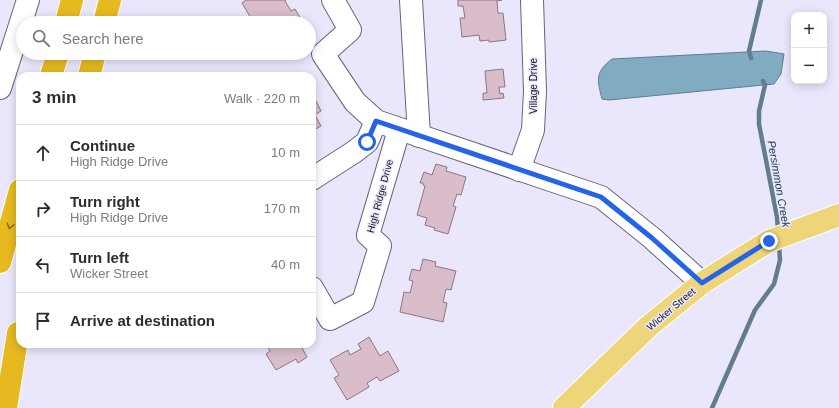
<!DOCTYPE html>
<html lang="en">
<head>
<meta charset="utf-8">
<style>
  :root { --surface:#fff; --page:#f7f7f7; --text:#2b2b33; --muted:#7c7c81; --line:#e1e1e2 }
  body { margin:0; font-family:Helvetica,sans-serif; background:var(--page); color:var(--text) }
  .controls { position:absolute; right:12px; top:12px; display:grid; overflow:hidden; border-radius:8px; box-shadow:0 2px 10px #0003 }
  .controls button { width:36px; height:36px; display:grid; place-items:center; padding:0; border:0; border-bottom:1px solid var(--line); background:var(--surface); color:var(--text); font:20px sans-serif }
  .stop { position:absolute; width:12px; height:12px; margin:-9px; border:3px solid #2563eb; border-radius:50%; background:#fff }
  .stop.end { background:#2563eb; border-color:#fff; box-shadow:0 1px 4px #0008 }
  .list { margin:0; padding:0; list-style:none }
  h2 { display:flex; justify-content:space-between; align-items:center; height:52px; margin:0; padding:0 16px; font-size:17px }
  h2 small { font-size:13px; font-weight:400; color:var(--muted) }
  .list li { display:grid; grid-template-columns:26px 1fr auto; gap:12px; align-items:center; box-sizing:border-box; height:56px; padding:0 16px; border-top:1px solid var(--line) }
  .list b { display:block; font-size:15px; white-space:nowrap }
  .list p { margin:0; font-size:13px; white-space:nowrap; color:var(--muted) }
  .list em { font-size:13px; font-style:normal; color:var(--muted) }
  .icon { flex:none; width:22px; height:22px; fill:none; stroke:currentColor; stroke-width:2; stroke-linecap:round; stroke-linejoin:round }
  .map { position:relative; flex:none; width:839px; height:408px; overflow:hidden }
  .search { position:absolute; background:var(--surface); box-shadow:0 2px 10px #0003; left:16px; top:16px; width:300px; height:44px; display:flex; align-items:center; gap:10px; box-sizing:border-box; padding:0 14px; border-radius:22px; color:var(--muted); font-size:15px }
  .panel { position:absolute; background:var(--surface); box-shadow:0 2px 10px #0003; left:16px; top:72px; width:300px; height:276px; border-radius:12px }
  .map>svg:first-child { display:block }
</style>
</head>
<body>
<div class="map">
<svg width="839" height="408" viewBox="0 0 839 408">
  <rect width="100%" height="100%" fill="#eae7fc"/>
  <path fill="#81abc0" stroke="#617d8f" d="M 766,51 L 784,54 L 781,74 L 774,84 L 609,100 L 602,99 C 597,80 595,72 612,59 Z"/>
  <g fill="none" stroke-linecap="round" stroke-linejoin="round">
    <g stroke="#617d8f" stroke-width="4.5">
      <polyline points="751,58 749,51 761,0"/>
      <polyline points="763,81 765,85 759,111 759,124 777,217 778,231"/>
      <polyline points="712,408 755,310 774,284 780,260 779,244"/>
    </g>
  </g>
  <g fill="#d9bdca" stroke="#8f7581">
    <polygon points="246,0 286,0 285,1 291,11 295,9 301,19 295,23 260,23 257,17 252,20 242,3"/>
    <polygon points="458,0 502,0 497,1 498,13 503,13 506,40 489,42 489,40 480,41 479,35 462,37 460,18 465,18 463,6 458,6"/>
    <polygon points="503,69 505,87 499,87 500,94 503,93 504,98 483,100 483,93 487,93 485,71"/>
    <polygon points="316,101 321,111 315,115 321,126 312,131 312,102"/>
    <polygon points="436,164 447,167 446,171 466,177 461,195 457,194 453,206 456,207 448,234 434,230 435,228 425,225 427,218 417,215 425,186 423,185 423,183 420,183 424,172 432,175"/>
    <polygon points="423,259 436,262 435,266 456,271 451,290 446,289 443,302 447,303 443,322 400,312 404,292 410,293 413,281 409,280 412,269 420,271"/>
    <polygon points="369,337 380,356 388,351 399,371 380,381 377,377 367,383 369,387 347,400 334,378 339,375 330,360 348,350 350,355 361,349 358,344"/>
    <polygon points="266,344 305,344 301,346 307,357 298,363 296,359 276,370 266,354 270,351"/>
  </g>
  <g fill="none" stroke-linecap="round" stroke-linejoin="round">
    <defs>
      <g id="minor">
        <polyline points="333,0 350,30 323,54 355,102 376,121 601,197 652,238 702,283"/>
        <polyline points="411,0 419,136"/>
        <polyline points="0,88 28,0"/>
        <polyline points="519,170 533,130 535,91 532,0"/>
        <polyline points="312,179 354,152 367,142 376,121"/>
        <polyline points="312,288 330,319 363,302 380,246 368,235 399,130"/>
      </g>
      <polyline id="major" points="564,408 649,326 702,283 769,241 839,215"/>
      <g id="highway">
        <polyline points="66,23 72,0"/>
        <polyline points="104,23 110,0"/>
        <polyline points="51,76 58,53"/>
        <polyline points="89,76 95,53"/>
        <polyline points="0,262 20,190"/>
        <polyline points="6,408 18,333"/>
      </g>
    </defs>
    <use href="#minor" stroke="#68647b" stroke-width="24"/>
    <use href="#major" stroke="#fff" stroke-width="24"/>
    <use href="#highway" stroke="#fff" stroke-width="24"/>
    <use href="#minor" stroke="#fff" stroke-width="22"/>
    <use href="#major" stroke="#efd579" stroke-width="22"/>
    <use href="#highway" stroke="#e5b91f" stroke-width="22"/>
  </g>
  <defs><path id="oneway-chevron" d="M-2-3.5L2.5 0L-2 3.5" fill="none" stroke-width="1.6" stroke-linecap="round" stroke-linejoin="round"/></defs>
  <use stroke="#876e1e" href="#oneway-chevron" transform="translate(10 226) rotate(105)"/>
  <g fill="none" stroke-linecap="round" stroke-linejoin="round">
    <polyline stroke="#2563eb" stroke-width="5" points="367,142 376,121 601,197 652,238 702,283 769,241"/>
  </g>
  <g text-anchor="middle" dominant-baseline="central" stroke-width="3" stroke-linejoin="round" paint-order="stroke">
    <g font-size="10" fill="#15131c" stroke="#eae7fc">
      <text transform="translate(533 86) rotate(-90)">Village Drive</text>
      <text transform="translate(380 196) rotate(-75)">High Ridge Drive</text>
      <text transform="translate(671 309) rotate(-40)">Wicker Street</text>
    </g>
    <g font-size="11" font-style="italic" fill="#123848" stroke="#eae7fc">
      <text transform="translate(779 184) rotate(80)">Persimmon Creek</text>
    </g>
  </g>
</svg>
<div class="controls">
<button>+</button>
<button>−</button>
</div>
<div class="stop" style="left:367px;top:142px"></div>
<div class="stop end" style="left:769px;top:241px"></div>
<div class="search"><svg class="icon" aria-label="search" viewBox="0 0 24 24"><circle cx="10" cy="10" r="6"/><path d="M15 15l6 6"/></svg>Search here</div>
<section class="panel">
<h2>3 min<small>Walk · 220 m</small></h2>
<ul class="list">
<li><svg class="icon" aria-label="ahead" viewBox="0 0 24 24"><path d="M12 20V5M6 11l6-6 6 6"/></svg><div><b>Continue</b><p>High Ridge Drive</p></div><em>10 m</em></li>
<li><svg class="icon" aria-label="right" viewBox="0 0 24 24"><path d="M7 20v-9h11M14 6l5 5-5 5"/></svg><div><b>Turn right</b><p>High Ridge Drive</p></div><em>170 m</em></li>
<li><svg class="icon" aria-label="left" viewBox="0 0 24 24"><path d="M17 20v-9H6M10 6l-5 5 5 5"/></svg><div><b>Turn left</b><p>Wicker Street</p></div><em>40 m</em></li>
<li><svg class="icon" aria-label="arrive" viewBox="0 0 24 24"><path d="M6 21V4h12l-3 4 3 4H6"/></svg><div><b>Arrive at destination</b></div></li>
</ul>
</section>
</div>
</body>
</html>
